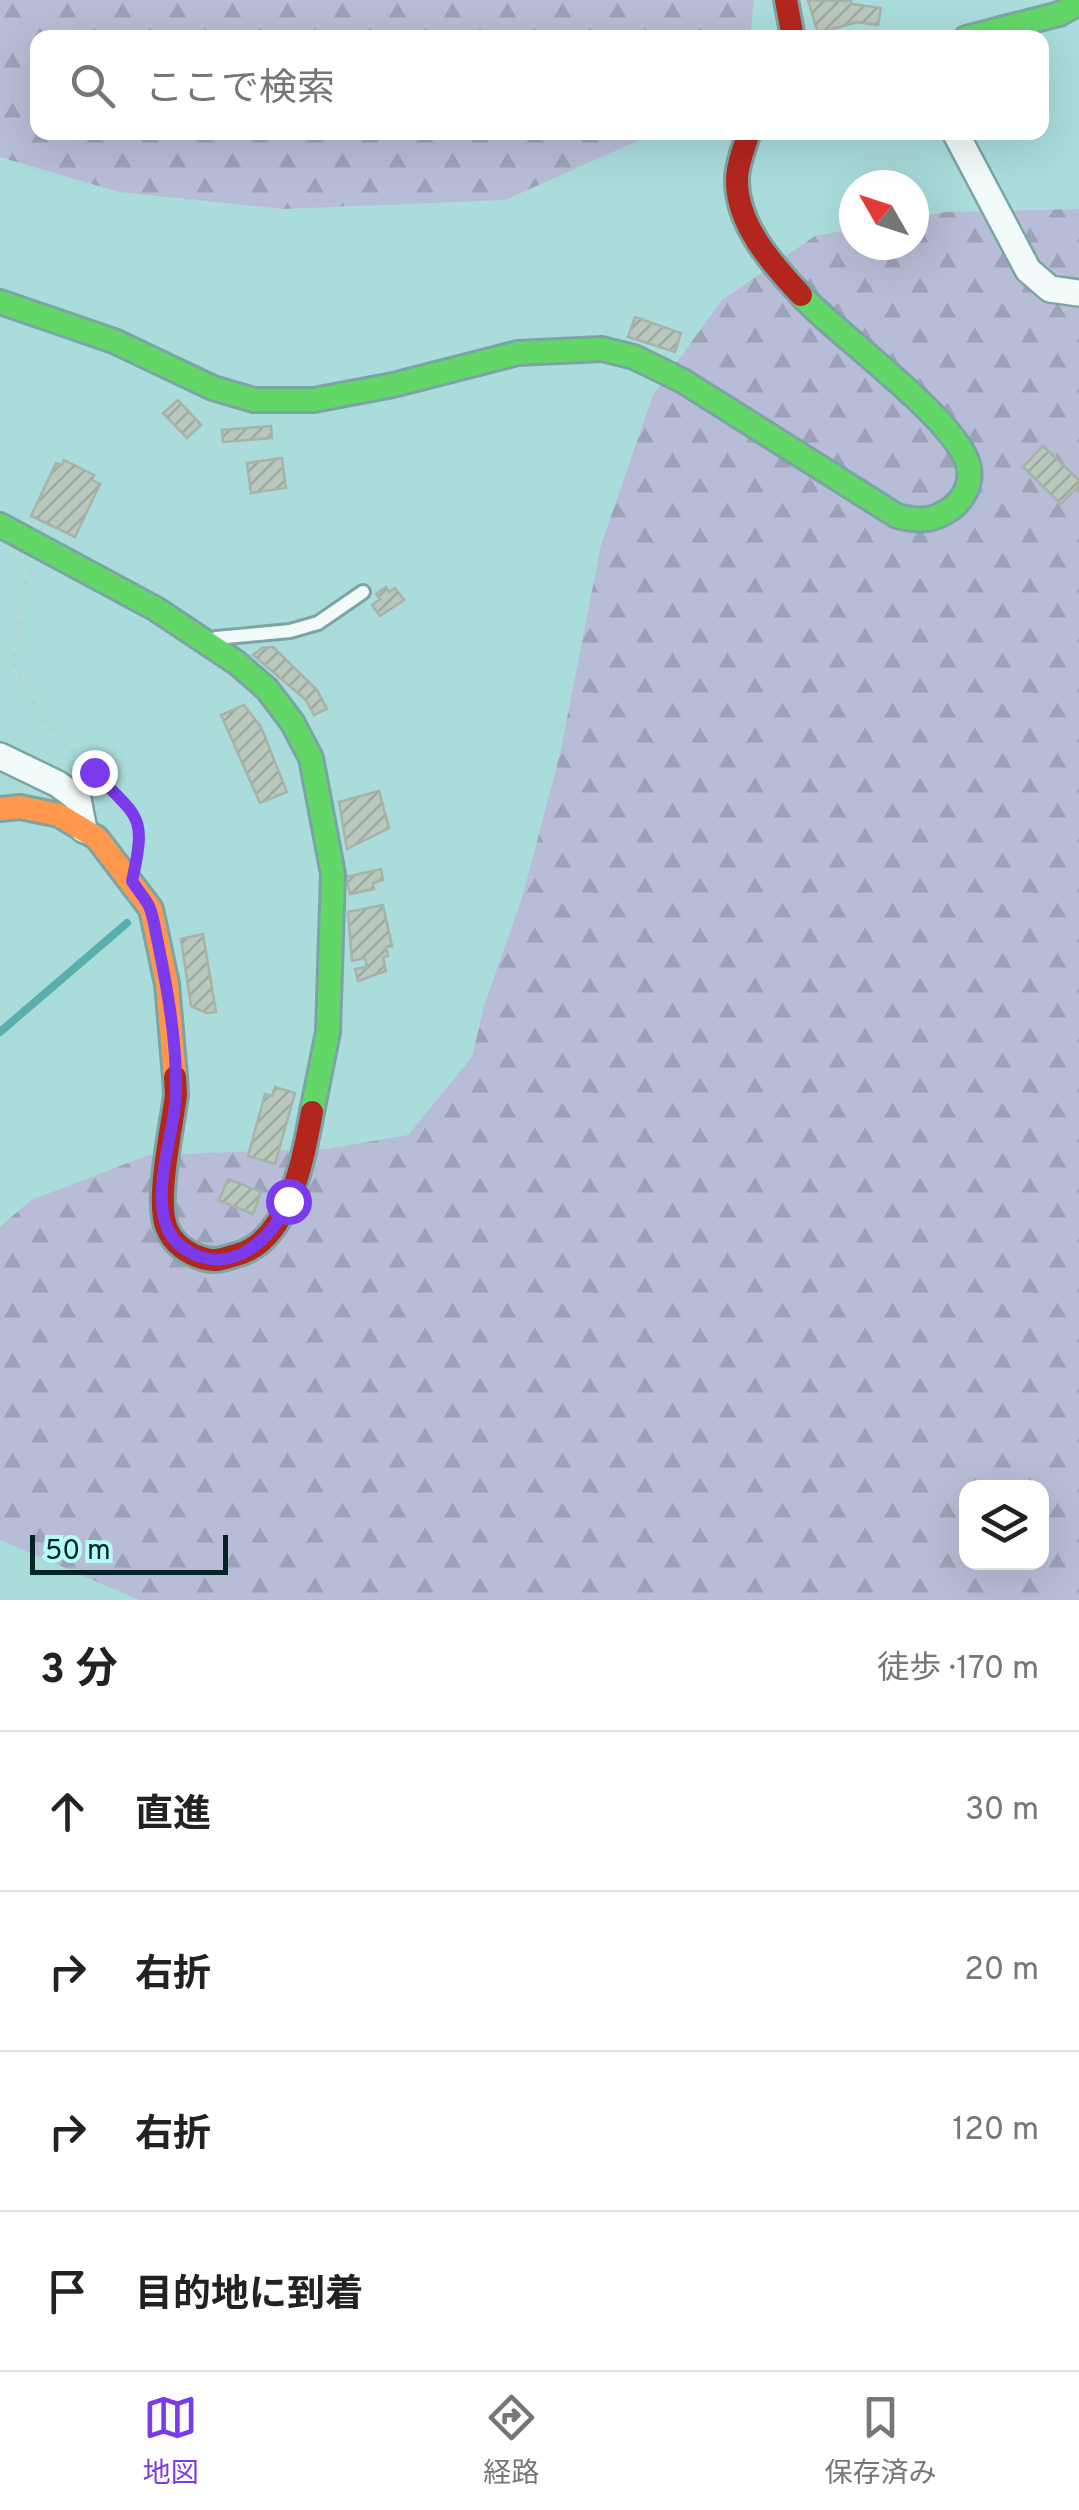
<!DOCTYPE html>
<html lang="ja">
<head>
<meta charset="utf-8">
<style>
  :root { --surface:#fff; --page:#f6f6f6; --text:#222; --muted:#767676; --line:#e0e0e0; --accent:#7c3aed }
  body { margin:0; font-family:Overpass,"Noto Sans JP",sans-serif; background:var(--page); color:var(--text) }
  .controls { position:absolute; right:30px; bottom:30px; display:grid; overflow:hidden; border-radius:20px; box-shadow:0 10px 40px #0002 }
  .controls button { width:90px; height:90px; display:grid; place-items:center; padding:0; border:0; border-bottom:2px solid var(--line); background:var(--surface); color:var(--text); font:50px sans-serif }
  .compass { position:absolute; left:839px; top:170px; width:90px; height:90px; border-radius:50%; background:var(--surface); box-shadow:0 10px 40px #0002; rotate:309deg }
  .scale { position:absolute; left:30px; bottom:25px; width:198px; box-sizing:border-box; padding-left:10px; border:5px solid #042423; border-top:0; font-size:28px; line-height:35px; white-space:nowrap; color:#042423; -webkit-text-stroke:8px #b3fcfa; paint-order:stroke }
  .stop { position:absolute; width:30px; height:30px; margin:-22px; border:8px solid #7c3aed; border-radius:50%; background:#fff }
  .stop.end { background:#7c3aed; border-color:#fff; box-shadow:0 2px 10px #0008 }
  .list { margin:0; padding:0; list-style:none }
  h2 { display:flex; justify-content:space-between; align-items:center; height:130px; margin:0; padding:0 40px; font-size:42px }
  h2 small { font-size:32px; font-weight:400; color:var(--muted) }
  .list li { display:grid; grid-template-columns:65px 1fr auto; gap:30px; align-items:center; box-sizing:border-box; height:160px; padding:0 40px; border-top:2px solid var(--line) }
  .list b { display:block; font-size:38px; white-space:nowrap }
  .list em { font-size:32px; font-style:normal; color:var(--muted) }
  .icon { flex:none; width:55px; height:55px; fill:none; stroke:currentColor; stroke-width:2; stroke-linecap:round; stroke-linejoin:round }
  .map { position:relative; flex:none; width:1079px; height:1600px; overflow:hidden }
  .search { position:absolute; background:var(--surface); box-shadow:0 10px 40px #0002; left:30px; right:30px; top:30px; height:110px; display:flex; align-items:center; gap:25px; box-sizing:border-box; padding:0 35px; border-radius:20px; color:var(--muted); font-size:38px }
  .sheet { height:770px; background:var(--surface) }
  nav { display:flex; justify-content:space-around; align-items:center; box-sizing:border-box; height:140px; border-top:2px solid var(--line); background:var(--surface); font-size:28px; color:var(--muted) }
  nav a { display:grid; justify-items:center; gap:5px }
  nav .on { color:var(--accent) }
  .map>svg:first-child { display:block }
</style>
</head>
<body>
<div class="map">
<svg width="1079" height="1600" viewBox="0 0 1079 1600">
  <defs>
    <pattern id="forest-firs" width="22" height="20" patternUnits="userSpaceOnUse" patternTransform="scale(2.5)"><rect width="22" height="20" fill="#b8bdd7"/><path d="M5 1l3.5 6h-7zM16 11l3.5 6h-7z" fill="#9da2b8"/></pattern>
    <pattern id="building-hatch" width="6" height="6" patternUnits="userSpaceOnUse" patternTransform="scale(2.5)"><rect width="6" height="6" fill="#b9c7bc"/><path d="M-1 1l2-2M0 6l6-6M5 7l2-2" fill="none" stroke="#9daba1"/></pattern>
  </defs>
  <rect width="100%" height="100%" fill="#aadcdc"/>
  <g fill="url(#forest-firs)" fill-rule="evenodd">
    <polygon points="0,0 754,0 750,37 38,38 38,132 655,133 505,200 283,209 119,192 0,157"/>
    <path d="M 1079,209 L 1079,1600 L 139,1600 L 0,1540 L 0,1227 L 31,1200 L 149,1155 L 326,1149 L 408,1135 L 472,1057 L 484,1006 L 522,898 L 560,754 L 601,545 L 653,395 L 722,300 L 815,236 L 854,229 L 854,245 L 914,245 L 914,218 L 946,212 ZM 966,1488 L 1042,1488 L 1042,1562 L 966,1562 Z"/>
  </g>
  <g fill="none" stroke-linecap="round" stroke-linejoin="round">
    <polyline stroke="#58afae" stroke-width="8" points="0,1032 127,923"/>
  </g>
  <g fill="url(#building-hatch)" stroke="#a5b3a8" stroke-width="2.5">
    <polygon points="808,0 851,1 852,4 881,8 878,25 857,22 818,33"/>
    <polygon points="635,317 681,333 675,352 628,337"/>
    <polygon points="178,400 201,425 187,438 163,413"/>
    <polygon points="271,426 272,438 223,442 222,430"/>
    <polygon points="1043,446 1079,480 1079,486 1061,504 1023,467"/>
    <polygon points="282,458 286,488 251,493 247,463"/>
    <polygon points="64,460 94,475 92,480 100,484 75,537 31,516 56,463 62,465"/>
    <polygon points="386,587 389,592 395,588 404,600 380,616 372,605 380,599 376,594"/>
    <polygon points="273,647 317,690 327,709 314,715 306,700 253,655 262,648"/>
    <polygon points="244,705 261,727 287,792 260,803 221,715"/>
    <polygon points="379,791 389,828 347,849 339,802"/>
    <polygon points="381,869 383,880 373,883 374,889 350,894 346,877"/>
    <polygon points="383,905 392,946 386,947 388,956 383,957 386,971 358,981 355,969 367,967 365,958 352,961 348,912"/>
    <polygon points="203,934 216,1012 206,1013 191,1006 181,939"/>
    <polygon points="275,1087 295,1093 275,1164 248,1156 265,1094 272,1096"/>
    <polygon points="228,1179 261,1192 253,1214 219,1200"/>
  </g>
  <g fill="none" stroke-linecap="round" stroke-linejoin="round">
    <defs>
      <polyline id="lane" points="216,638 290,631 318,623 363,592"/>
      <g id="street">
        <polyline points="955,132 1028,270 1050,289 1079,293"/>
        <polyline points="0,756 58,784 78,799 84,830"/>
      </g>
      <g id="fast">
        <polyline points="966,38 1059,14 1079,3"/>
        <path d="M 0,302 L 114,341 L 213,388 L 254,400 L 314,400 L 393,385 L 518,353 L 602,349 L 634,357 L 683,381 L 897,516 C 913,520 927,522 942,514 C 961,505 974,485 968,464 C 954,417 838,336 801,295"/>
        <polyline points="0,525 156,609 237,663 267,689 292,722 311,758 333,874 328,1032 312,1112"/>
      </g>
      <polyline id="slow" points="0,809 20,807 59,815 97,838 151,909 167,984 175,1077"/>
      <g id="jam">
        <polyline points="786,0 793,38"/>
        <path d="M 749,132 C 745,146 737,164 737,179 C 736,224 772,264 801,295"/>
        <path d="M 175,1077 L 176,1095 C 172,1127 156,1198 166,1226 C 172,1244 189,1255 206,1259 C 217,1262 225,1258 236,1255 C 289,1242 303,1159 312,1112"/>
      </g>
    </defs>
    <use href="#lane" stroke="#7ba5a4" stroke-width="18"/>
    <use href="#street" stroke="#7ba5a4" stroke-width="30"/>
    <use href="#fast" stroke="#7ba5a4" stroke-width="28"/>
    <use href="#slow" stroke="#7ba5a4" stroke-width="28"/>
    <use href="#jam" stroke="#7ba5a4" stroke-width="28"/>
    <polyline stroke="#bdcccc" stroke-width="5" stroke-dasharray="2.5 8" stroke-linecap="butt" points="31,572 22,591 14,664 44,721 136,816 141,843"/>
    <use href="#lane" stroke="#f2fafa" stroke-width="12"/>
    <use href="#street" stroke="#f2fafa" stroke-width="25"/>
    <use href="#fast" stroke="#63d668" stroke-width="22"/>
    <use href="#slow" stroke="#ff974d" stroke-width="22"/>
    <use href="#jam" stroke="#b3261e" stroke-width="22"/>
  </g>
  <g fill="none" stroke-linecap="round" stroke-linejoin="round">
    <path stroke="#7c3aed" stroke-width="12" d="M 94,772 C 139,819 147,814 132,881 C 137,889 144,897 149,906 C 154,917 155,931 158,943 C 168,992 177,1044 176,1094 C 174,1135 154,1182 165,1222 C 169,1235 177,1245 188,1251 C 230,1277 274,1239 288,1201"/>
  </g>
</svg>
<div class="controls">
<button><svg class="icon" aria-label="layers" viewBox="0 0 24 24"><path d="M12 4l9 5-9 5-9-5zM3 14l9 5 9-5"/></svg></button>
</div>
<svg class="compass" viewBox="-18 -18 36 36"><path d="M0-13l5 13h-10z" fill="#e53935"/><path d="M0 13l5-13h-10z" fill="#767676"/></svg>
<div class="scale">50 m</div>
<div class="stop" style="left:288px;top:1201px"></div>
<div class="stop end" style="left:94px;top:772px"></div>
<div class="search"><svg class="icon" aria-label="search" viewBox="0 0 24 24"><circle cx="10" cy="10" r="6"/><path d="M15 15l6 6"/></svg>ここで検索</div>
</div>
<section class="sheet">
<h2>3 分<small>徒歩 · 170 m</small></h2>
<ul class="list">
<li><svg class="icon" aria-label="ahead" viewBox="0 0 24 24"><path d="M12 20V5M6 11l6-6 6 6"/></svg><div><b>直進</b></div><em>30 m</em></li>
<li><svg class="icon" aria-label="right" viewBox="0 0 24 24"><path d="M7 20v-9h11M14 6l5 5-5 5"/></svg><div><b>右折</b></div><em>20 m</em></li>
<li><svg class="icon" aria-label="right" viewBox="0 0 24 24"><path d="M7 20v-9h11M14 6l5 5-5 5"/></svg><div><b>右折</b></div><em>120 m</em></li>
<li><svg class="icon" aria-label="arrive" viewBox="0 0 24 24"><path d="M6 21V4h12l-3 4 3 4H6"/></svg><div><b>目的地に到着</b></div></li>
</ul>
</section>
<nav>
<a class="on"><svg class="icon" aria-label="map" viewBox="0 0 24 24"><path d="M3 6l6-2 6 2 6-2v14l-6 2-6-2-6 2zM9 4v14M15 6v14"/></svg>地図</a>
<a><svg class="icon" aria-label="directions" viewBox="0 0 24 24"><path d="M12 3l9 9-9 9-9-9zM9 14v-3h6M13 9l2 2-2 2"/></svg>経路</a>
<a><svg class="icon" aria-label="saved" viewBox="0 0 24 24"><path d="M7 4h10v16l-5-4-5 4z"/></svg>保存済み</a>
</nav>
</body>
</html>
